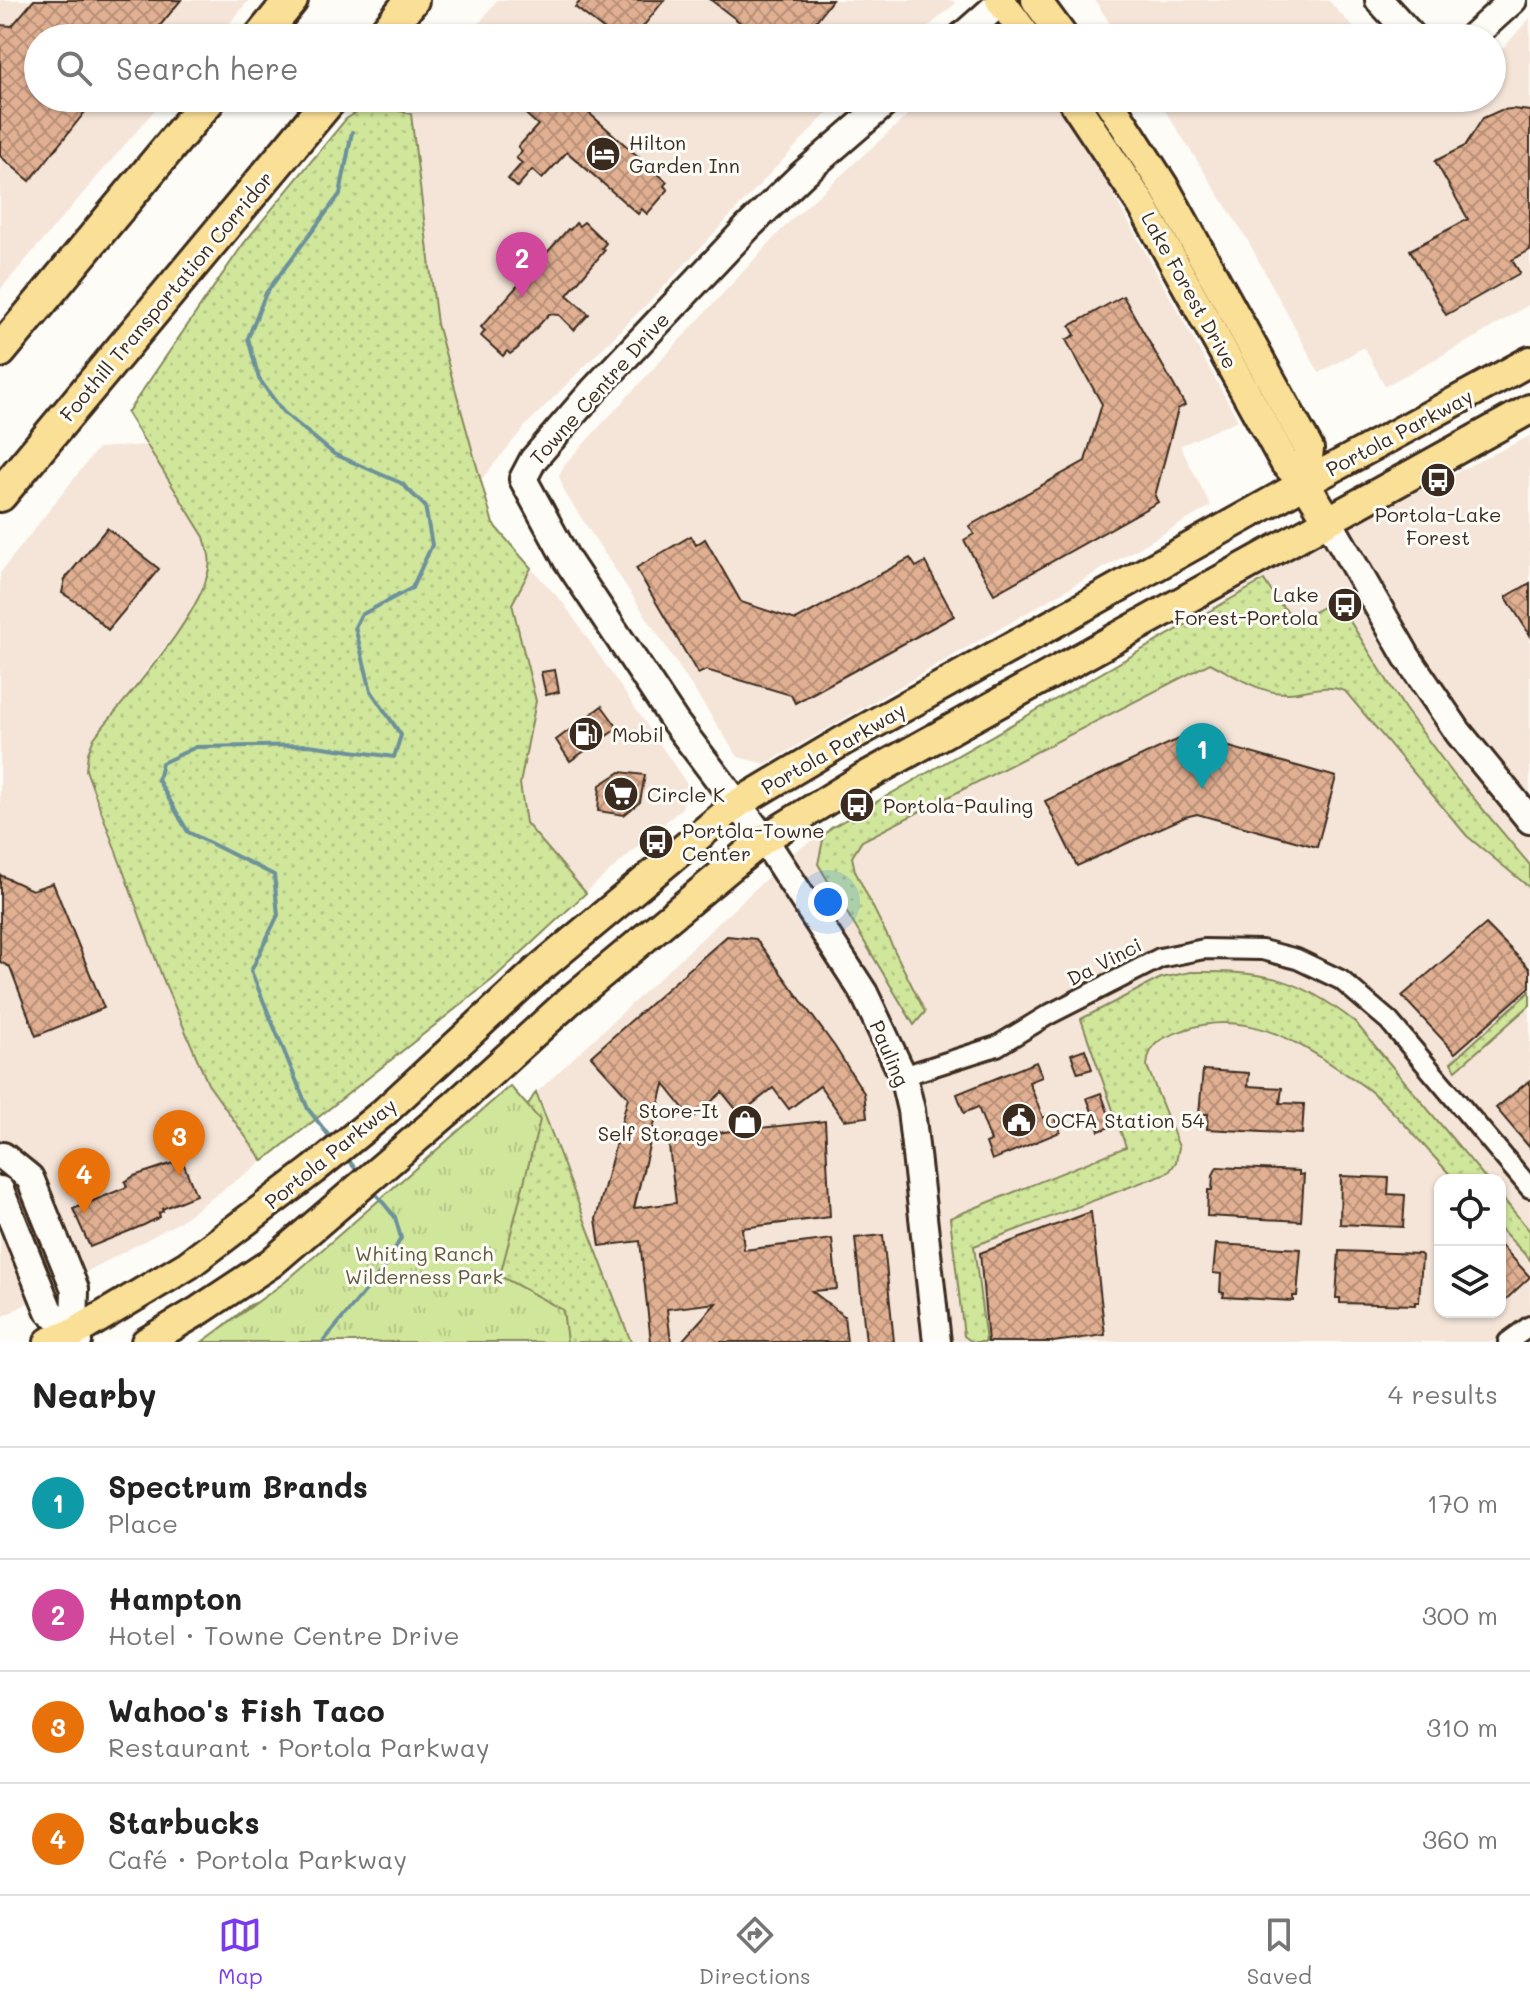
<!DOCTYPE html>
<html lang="en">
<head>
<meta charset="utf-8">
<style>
  :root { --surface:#fff; --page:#f2f2f2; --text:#222; --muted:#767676; --line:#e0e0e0; --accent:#7c3aed }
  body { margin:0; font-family:Mali,sans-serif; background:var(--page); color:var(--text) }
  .controls { position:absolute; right:24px; bottom:24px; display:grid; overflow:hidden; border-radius:16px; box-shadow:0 2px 6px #0004 }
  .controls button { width:72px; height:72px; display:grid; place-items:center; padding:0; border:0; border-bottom:2px solid var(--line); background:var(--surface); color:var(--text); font:40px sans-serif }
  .you { position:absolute; left:828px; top:902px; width:28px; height:28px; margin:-20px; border:6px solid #fff; border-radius:50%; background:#1a73e8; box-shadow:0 0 0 12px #1a73e833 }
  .badge { display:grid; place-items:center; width:52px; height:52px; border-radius:50%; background:var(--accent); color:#fff; font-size:26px; font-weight:700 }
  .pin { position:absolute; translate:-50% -66px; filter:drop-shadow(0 2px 4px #0008) }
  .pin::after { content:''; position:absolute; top:42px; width:28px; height:24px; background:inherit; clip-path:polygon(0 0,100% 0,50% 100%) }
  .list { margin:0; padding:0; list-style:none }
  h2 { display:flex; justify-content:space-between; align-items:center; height:104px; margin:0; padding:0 32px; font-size:34px }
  h2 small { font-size:26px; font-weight:400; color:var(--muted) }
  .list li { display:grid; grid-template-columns:52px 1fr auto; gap:24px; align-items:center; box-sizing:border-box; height:112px; padding:0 32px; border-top:2px solid var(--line) }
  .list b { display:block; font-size:30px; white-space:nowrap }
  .list p { margin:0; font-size:26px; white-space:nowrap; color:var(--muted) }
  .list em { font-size:26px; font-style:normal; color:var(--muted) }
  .icon { flex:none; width:44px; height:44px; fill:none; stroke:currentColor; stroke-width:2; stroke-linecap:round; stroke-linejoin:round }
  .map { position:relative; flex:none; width:1530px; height:1342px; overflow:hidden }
  .search { position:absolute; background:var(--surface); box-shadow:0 2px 6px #0004; left:24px; right:24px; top:24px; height:88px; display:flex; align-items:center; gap:20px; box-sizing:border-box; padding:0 28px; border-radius:44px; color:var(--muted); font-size:30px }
  .sheet { height:552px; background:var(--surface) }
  nav { display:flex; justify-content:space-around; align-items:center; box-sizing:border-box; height:112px; border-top:2px solid var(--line); background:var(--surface); font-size:22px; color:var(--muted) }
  nav a { display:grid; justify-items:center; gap:4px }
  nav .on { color:var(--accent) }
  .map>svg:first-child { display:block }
</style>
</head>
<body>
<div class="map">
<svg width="1530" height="1342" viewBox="0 0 1530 1342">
  <defs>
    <pattern id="grass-dots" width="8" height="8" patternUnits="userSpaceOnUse" patternTransform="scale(2)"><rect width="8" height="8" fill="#d0e69b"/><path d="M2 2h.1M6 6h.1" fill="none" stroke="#b4c585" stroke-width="1.8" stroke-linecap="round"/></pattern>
    <pattern id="park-tufts" width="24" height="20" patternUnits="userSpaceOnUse" patternTransform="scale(2)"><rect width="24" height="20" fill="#d0e69b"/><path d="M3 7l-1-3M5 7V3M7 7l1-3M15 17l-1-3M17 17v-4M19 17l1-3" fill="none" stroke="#b4c585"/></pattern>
    <pattern id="building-cross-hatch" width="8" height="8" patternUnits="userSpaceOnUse" patternTransform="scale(2)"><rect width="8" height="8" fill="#e1b092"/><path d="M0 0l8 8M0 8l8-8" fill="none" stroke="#b88f77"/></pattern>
  </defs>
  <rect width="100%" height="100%" fill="#fdfcf7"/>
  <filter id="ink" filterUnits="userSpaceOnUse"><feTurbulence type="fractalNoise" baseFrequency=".0125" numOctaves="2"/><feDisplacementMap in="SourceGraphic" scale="16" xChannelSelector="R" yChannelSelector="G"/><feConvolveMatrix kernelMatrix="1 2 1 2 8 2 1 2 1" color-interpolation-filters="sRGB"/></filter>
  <g filter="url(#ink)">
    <g fill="#f5e5d9" fill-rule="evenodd">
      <polygon points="0,0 249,0 217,38 38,38 38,98 165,98 0,290"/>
      <polygon points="497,0 951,0 956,3 915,38 468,38"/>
      <polygon points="1095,0 1328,0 1363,38 1119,38"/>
      <polygon points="1530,18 1530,304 1476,337 1385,386 1364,347 1319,373 1247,239 1157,98 1492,98 1492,60"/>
      <polygon points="422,98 846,98 826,114 656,295 528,423 480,481 437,324 411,114"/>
      <polygon points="927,98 1049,98 1091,154 1238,420 1180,446 1211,506 766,764 738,757 565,493 559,476 565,464 790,221"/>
      <path d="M 1530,436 L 1530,1342 L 631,1342 L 536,1093 L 797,850 L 1367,516 ZM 1440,1180 L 1500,1180 L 1500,1312 L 1440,1312 Z"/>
      <polygon points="146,445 205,538 210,556 209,570 190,615 94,738 86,770 163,979 208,1084 263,1161 176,1224 0,1318 0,573 98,448"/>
      <polygon points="531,568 564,604 687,784 682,808 586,892 526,823 520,784 536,701 512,604"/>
    </g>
    <g fill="url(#grass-dots)" stroke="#86885c" stroke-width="2">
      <path d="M 372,103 L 411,114 L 437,324 L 493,524 L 531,568 L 512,604 L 536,701 L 520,784 L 526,823 L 586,893 L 492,980 L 263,1161 L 208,1084 L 163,979 L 86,770 L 88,753 L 94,738 C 126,697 201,617 209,568 C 211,557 207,548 204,537 L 127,413 L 244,243 L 346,119 Z"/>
      <path d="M 1264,580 C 1289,620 1295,626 1336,599 L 1405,709 L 1454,775 L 1530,865 L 1530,888 L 1467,836 L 1345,691 C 1324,683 1309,692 1288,693 C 1260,694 1234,675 1210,663 L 862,841 L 852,857 L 855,871 L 925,1012 L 914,1025 L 818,864 L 824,835 L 831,828 Z"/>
      <path d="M 1191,972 C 1263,971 1297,976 1355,1022 L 1487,1180 L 1455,1180 C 1429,1152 1404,1121 1375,1095 C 1365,1086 1352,1078 1340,1070 C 1295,1039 1244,1010 1187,1029 C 1165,1037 1149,1040 1147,1066 L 1179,1147 L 1176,1162 L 1169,1172 L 974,1246 L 986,1342 L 972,1342 L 964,1336 L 950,1218 L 1126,1147 L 1081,1019 L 1161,978 Z"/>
      <polygon points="1530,991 1530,1005 1456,1070 1451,1063"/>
      <polygon points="536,1092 631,1342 212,1342 210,1337 250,1305 273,1297 500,1149"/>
      <polygon points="1500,1195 1530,1231 1530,1260 1500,1228"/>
    </g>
    <polygon fill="url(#park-tufts)" stroke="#86885c" stroke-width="2" points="510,1086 540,1120 500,1276 563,1310 567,1342 202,1342 285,1282"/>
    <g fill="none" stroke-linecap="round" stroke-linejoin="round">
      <g stroke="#6c919a" stroke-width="4">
        <polyline points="333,1141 308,1109 251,971 278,915 274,875 188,832 158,780 162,763 196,747 309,745 394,757 401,735 371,691 355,627 361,615 412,588 432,545 425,506 401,483 334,454 283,412 259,379 248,338 266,293 340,194 352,132"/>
        <polyline points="346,1157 358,1172"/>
        <polyline points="323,1342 385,1267 401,1238 395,1217 371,1188"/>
      </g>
    </g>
    <g fill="url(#building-cross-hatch)" stroke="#3b2a1e" stroke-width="2">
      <polygon points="34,0 181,0 150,38 38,38 38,98 96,98 30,181 0,156 0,25 12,26"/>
      <polygon points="581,0 664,0 634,38 615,38 575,7"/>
      <polygon points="711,0 832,0 803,38 760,38"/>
      <polygon points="508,98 572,98 667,182 664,186 668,190 647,214 642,209 638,214 567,152 542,179 532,170 517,187 508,179 522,163 516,158 522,151 518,147 538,125"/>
      <polygon points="1512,109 1530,111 1530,250 1512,260 1520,273 1446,315 1410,250 1468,219 1435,161 1465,146 1483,118 1501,110"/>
      <polygon points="584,222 606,243 602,248 605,250 567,295 589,314 574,330 559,315 549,314 517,349 510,354 507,351 503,356 481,336 485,331 481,327 568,229 570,230 576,223 579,226"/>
      <polygon points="1123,296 1185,405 1178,409 1155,496 1158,502 994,594 964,540 974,534 969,526 1085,461 1102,404 1066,340 1075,335 1070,326"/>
      <polygon points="107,528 159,569 108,630 83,606 62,593 65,579"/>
      <polygon points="691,536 696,545 705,539 741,602 796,620 910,558 916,567 925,562 954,616 795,703 791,695 706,670 698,674 636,568"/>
      <polygon points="1530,583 1530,635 1506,597"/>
      <polygon points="555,670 559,692 546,695 541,672"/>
      <polygon points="602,706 618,728 570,761 556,740"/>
      <polygon points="1187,735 1336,777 1317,847 1197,814 1185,817 1077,866 1045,801"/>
      <polygon points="620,772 645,775 640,802 624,815 598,811 600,785"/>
      <polygon points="0,875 32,890 53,883 104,1008 36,1036 10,967 0,962"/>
      <polygon points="1486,924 1530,969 1530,987 1455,1053 1402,996"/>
      <polygon points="727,936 756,939 835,1047 864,1093 867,1117 844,1120 820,1086 789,1109 773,1088 740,1114 722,1092 692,1119 664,1084 634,1208 676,1203 668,1138 825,1121 830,1217 742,1228 744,1250 832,1239 837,1289 812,1291 844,1316 847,1342 681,1342 716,1303 667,1309 671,1342 651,1342 640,1241 600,1246 596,1219 628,1097 591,1056"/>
      <polygon points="1085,1049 1092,1069 1078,1073 1071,1054"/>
      <polygon points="1036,1062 1042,1077 1029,1082 1043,1118 1053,1114 1060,1132 992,1160 986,1143 991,1141 978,1107 964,1113 957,1094"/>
      <polygon points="1203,1070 1249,1073 1248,1086 1282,1088 1280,1103 1304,1104 1302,1134 1207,1129 1208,1114 1199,1114"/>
      <polygon points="1530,1080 1530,1148 1496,1108"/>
      <polygon points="1101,1093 1113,1126 1099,1131 1087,1098"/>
      <polygon points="182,1160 196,1195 162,1209 163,1211 159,1213 160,1217 144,1225 90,1247 73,1209 127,1187 125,1182 134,1176"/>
      <polygon points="1217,1167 1299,1171 1299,1175 1304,1174 1301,1221 1207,1216 1208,1190 1212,1190 1213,1175"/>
      <polygon points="1341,1176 1389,1178 1388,1194 1405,1195 1403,1227 1340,1224"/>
      <polygon points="1091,1212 1105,1335 1053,1342 988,1342 980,1253"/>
      <polygon points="883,1235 894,1342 866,1342 855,1238"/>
      <polygon points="1216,1244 1301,1249 1297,1296 1293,1296 1293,1301 1223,1297 1224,1293 1220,1292 1221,1274 1213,1273"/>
      <polygon points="1500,1244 1530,1277 1500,1305"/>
      <polygon points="1339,1251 1420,1254 1422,1256 1419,1302 1415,1302 1415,1305 1340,1303 1340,1298 1336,1298"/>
    </g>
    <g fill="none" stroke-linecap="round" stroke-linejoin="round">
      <defs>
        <g id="street">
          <polyline points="903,1076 997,1046 1048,1015 1160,958 1204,949 1262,950 1297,959 1341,980 1389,1021 1530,1188"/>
          <polyline points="1508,1342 1530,1326"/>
        </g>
        <g id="secondary">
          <polyline points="1379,0 1414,38"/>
          <polyline points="960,38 1003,0"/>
          <polyline points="1471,38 1513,0"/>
          <polyline points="891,98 803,174 748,227 593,391 533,460 523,479 567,560 675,722 764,839 864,993 903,1076 911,1110 937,1342"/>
          <polyline points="1328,520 1407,657 1458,732 1530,820"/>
          <polyline points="3,1156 30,1178 75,1289 74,1333"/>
          <polyline points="0,1190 49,1311 74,1333 78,1342"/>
        </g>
        <g id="primary">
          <polyline points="1000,0 1028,38"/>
          <polyline points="1036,0 1064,38"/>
          <polyline points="1071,98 1142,205 1285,463 1305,483 1328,520"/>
          <polyline points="1107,98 1166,190 1309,449 1305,483"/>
          <polyline points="49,1342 74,1333 188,1265 313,1170 383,1113 540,968 737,804 843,741 1305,483 1530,361"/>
          <polyline points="146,1342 200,1310 271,1263 453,1107 569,1001 764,839 863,778 1530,409"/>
        </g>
        <g id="highway">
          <polyline points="260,38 291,0"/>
          <polyline points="381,38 412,0"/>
          <polyline points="0,351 210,98"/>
          <polyline points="0,495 331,98"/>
        </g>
      </defs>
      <use href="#street" stroke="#3b2a1e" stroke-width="24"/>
      <use href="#secondary" stroke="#3b2a1e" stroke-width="32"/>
      <use href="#primary" stroke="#3b2a1e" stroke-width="34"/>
      <use href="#highway" stroke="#3b2a1e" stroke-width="38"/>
      <use href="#street" stroke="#fdfcf7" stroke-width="18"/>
      <use href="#secondary" stroke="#fdfcf7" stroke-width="26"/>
      <use href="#primary" stroke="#fadf96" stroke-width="28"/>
      <use href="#highway" stroke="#fadf96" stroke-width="32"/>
    </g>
  </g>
  <defs>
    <symbol id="hotel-disc" viewBox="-11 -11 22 22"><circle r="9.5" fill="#3b2a1e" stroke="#fdfcf7"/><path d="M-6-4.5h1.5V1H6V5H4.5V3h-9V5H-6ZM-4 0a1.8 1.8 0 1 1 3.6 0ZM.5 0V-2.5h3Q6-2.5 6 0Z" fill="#fff"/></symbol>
    <symbol id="bus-disc" viewBox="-11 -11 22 22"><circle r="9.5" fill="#3b2a1e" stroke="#fdfcf7"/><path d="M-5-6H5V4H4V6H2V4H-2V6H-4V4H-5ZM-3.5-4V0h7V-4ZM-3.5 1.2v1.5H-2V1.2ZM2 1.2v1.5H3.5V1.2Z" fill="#fff"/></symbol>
    <symbol id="fuel-disc" viewBox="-11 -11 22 22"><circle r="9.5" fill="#3b2a1e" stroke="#fdfcf7"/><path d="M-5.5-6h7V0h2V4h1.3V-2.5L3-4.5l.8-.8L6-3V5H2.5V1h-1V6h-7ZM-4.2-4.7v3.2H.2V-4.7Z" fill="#fff"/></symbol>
    <symbol id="supermarket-disc" viewBox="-11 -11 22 22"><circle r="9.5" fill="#3b2a1e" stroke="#fdfcf7"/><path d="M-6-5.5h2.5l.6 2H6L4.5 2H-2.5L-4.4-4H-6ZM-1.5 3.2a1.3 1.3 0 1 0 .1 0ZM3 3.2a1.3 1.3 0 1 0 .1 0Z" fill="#fff"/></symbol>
    <symbol id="civic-disc" viewBox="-11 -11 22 22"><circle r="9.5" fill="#3b2a1e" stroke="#fdfcf7"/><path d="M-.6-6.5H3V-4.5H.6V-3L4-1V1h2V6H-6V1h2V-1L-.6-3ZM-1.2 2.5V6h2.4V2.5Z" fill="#fff"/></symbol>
    <symbol id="shop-disc" viewBox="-11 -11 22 22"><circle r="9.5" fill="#3b2a1e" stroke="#fdfcf7"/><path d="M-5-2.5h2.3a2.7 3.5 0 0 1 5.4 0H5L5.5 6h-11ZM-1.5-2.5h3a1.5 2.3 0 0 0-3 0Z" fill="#fff"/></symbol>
  </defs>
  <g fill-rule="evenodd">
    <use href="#hotel-disc" x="583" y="134" width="40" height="40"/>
    <use href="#bus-disc" x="1418" y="460" width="40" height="40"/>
    <use href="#bus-disc" x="1325" y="585" width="40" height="40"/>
    <use href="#fuel-disc" x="566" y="714" width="40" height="40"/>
    <use href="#supermarket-disc" x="601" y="774" width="40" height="40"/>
    <use href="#bus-disc" x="837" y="785" width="40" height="40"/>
    <use href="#bus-disc" x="636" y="822" width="40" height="40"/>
    <use href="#civic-disc" x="999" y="1100" width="40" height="40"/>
    <use href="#shop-disc" x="725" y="1102" width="40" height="40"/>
  </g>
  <g text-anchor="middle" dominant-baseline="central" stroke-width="6" stroke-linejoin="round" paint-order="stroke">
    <g font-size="20" fill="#3b2a1e" stroke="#fdfcf7" text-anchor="start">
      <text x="629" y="142">Hilton<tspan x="629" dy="23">Garden Inn</tspan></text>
      <text x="1438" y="514" text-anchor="middle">Portola-Lake<tspan x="1438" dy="23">Forest</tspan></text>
      <text x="1319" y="594" text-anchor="end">Lake<tspan x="1319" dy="23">Forest-Portola</tspan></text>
      <text x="612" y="734">Mobil</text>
      <text x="647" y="794">Circle K</text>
      <text x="883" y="805">Portola-Pauling</text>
      <text x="682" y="830">Portola-Towne<tspan x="682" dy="23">Center</tspan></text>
      <text x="719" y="1110" text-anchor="end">Store-It<tspan x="719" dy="23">Self Storage</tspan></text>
      <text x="1045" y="1120">OCFA Station 54</text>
    </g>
    <g font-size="20" fill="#3b2a1e" stroke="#fdfcf7">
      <text transform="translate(1190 290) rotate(61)">Lake Forest Drive</text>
      <text transform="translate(166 296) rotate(-50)">Foothill Transportation Corridor</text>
      <text transform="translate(599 388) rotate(-48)">Towne Centre Drive</text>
      <text transform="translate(1399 432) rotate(-28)">Portola Parkway</text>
      <text transform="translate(833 748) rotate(-30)">Portola Parkway</text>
      <text transform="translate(1104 961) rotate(-27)">Da Vinci</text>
      <text transform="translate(890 1053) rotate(67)">Pauling</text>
      <text transform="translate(330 1153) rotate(-39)">Portola Parkway</text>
    </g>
    <g font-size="20" fill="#60593d" stroke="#fdfcf7">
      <text x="424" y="1253">Whiting Ranch<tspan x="424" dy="23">Wilderness Park</tspan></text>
    </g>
  </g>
</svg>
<div class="controls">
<button><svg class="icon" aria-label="locate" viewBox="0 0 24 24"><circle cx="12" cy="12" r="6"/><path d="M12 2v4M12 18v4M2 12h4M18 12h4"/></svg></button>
<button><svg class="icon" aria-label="layers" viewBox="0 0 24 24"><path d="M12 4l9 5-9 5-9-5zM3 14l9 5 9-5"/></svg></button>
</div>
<div class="you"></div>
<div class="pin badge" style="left:1202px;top:789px;background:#0f9aa8">1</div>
<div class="pin badge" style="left:522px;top:298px;background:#d1479c">2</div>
<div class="pin badge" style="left:179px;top:1176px;background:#e8710a">3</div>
<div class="pin badge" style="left:84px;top:1214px;background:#e8710a">4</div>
<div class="search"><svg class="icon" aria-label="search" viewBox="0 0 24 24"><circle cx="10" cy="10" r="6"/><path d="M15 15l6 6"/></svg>Search here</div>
</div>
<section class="sheet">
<h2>Nearby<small>4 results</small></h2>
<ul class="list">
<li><span class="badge" style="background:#0f9aa8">1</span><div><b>Spectrum Brands</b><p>Place</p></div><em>170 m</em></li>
<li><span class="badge" style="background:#d1479c">2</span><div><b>Hampton</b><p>Hotel · Towne Centre Drive</p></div><em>300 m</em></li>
<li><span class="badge" style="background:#e8710a">3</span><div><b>Wahoo's Fish Taco</b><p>Restaurant · Portola Parkway</p></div><em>310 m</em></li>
<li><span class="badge" style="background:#e8710a">4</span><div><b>Starbucks</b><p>Café · Portola Parkway</p></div><em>360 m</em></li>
</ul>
</section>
<nav>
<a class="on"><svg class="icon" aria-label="map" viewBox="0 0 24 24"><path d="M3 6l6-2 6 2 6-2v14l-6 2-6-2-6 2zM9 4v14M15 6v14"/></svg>Map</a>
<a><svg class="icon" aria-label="directions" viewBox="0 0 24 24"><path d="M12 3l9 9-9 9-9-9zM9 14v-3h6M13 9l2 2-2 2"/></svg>Directions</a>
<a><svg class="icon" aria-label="saved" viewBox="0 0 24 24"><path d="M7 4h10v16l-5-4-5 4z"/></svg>Saved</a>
</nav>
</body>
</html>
